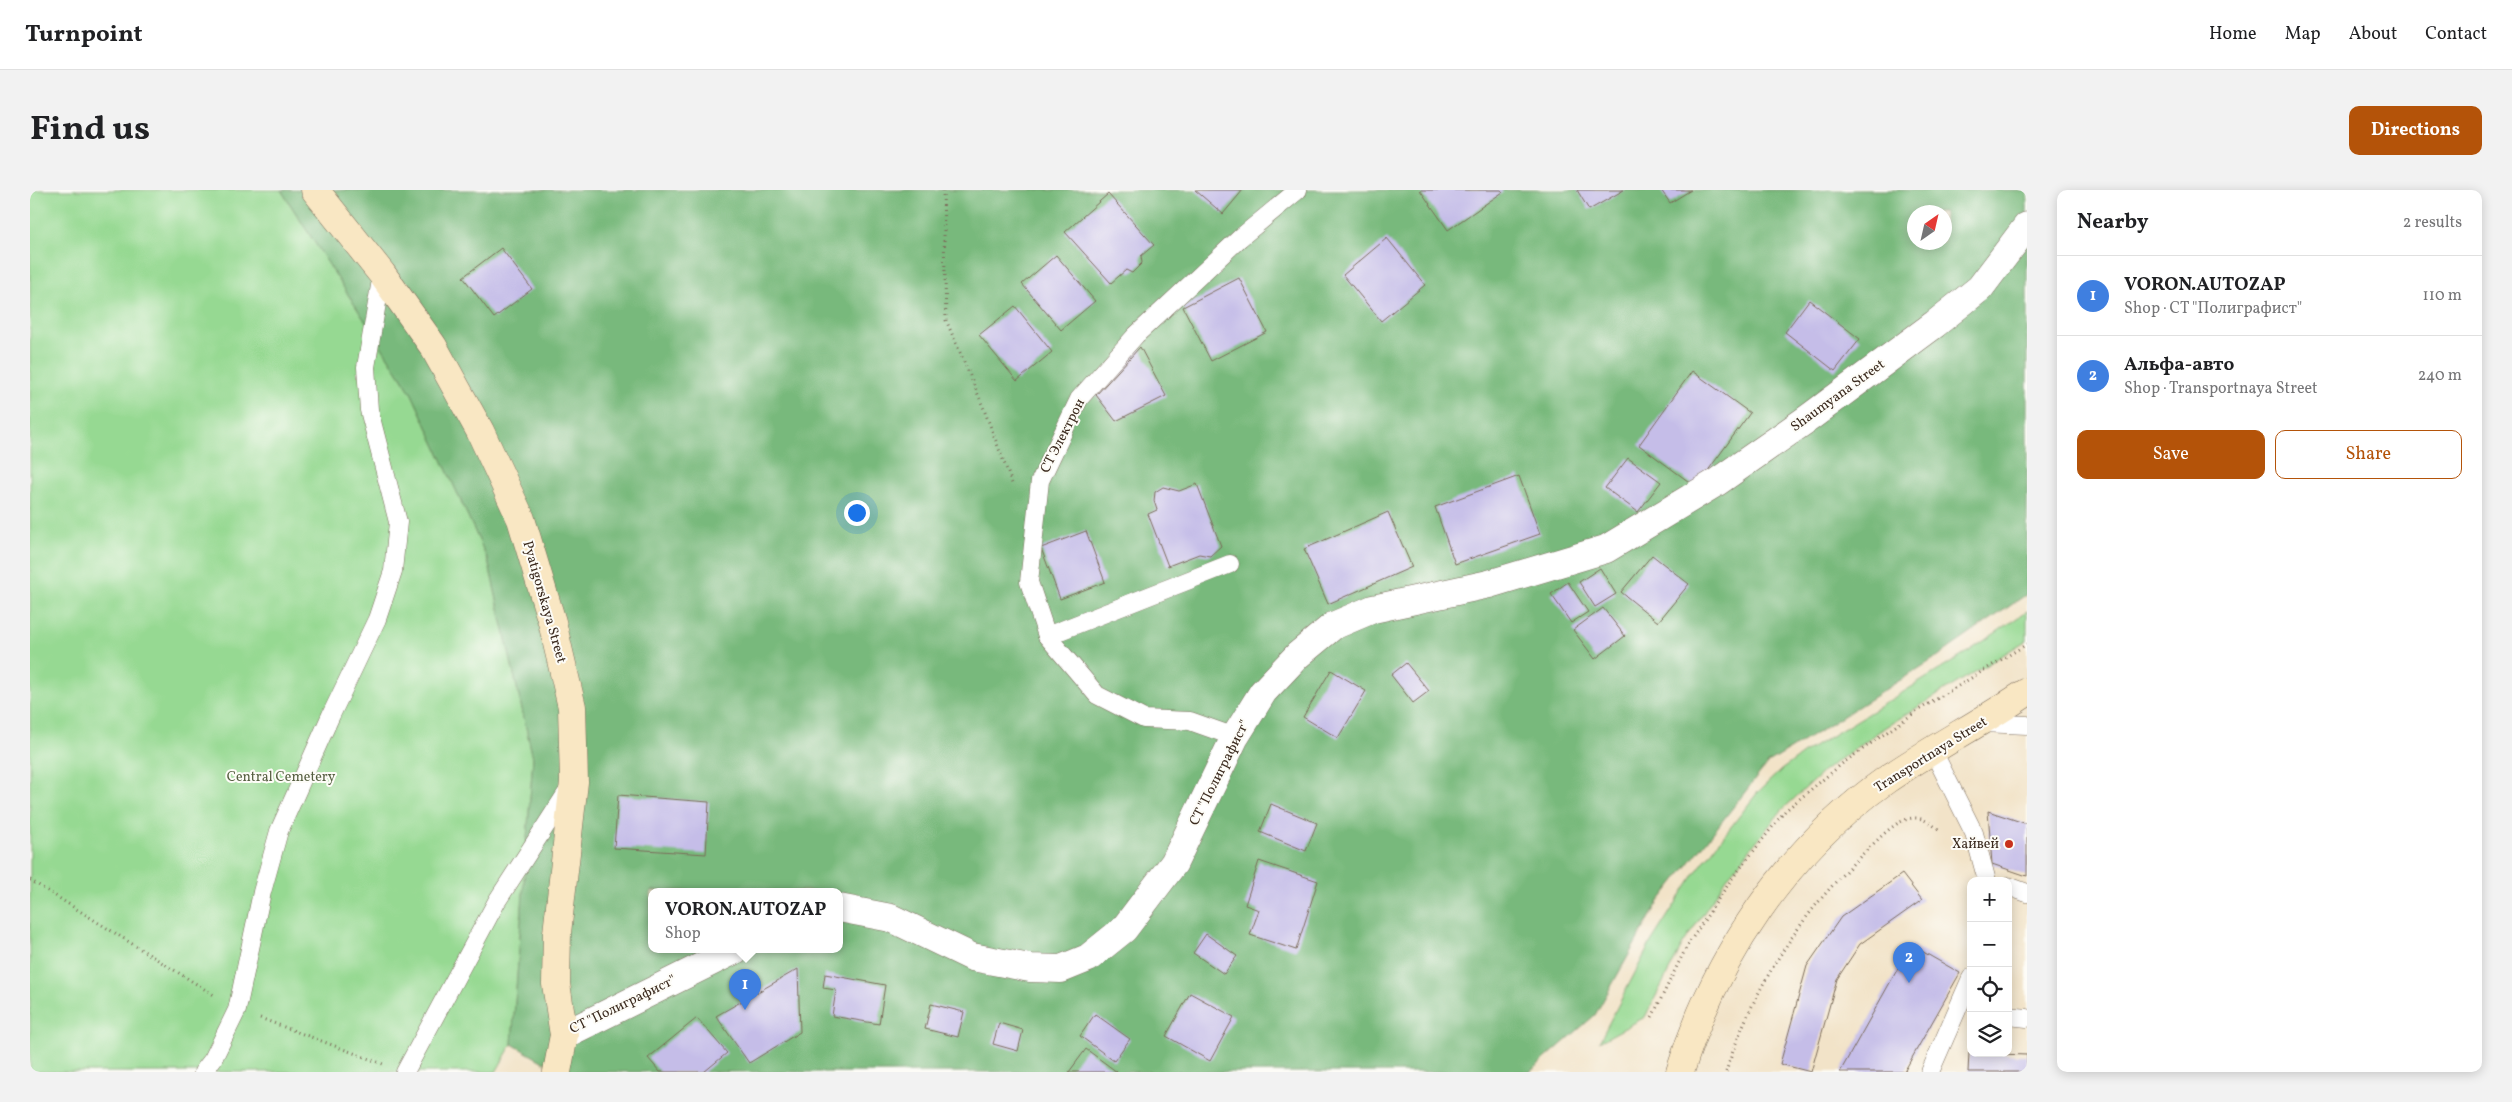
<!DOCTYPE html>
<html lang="en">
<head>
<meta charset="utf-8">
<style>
  :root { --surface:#fff; --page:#f2f2f2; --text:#202124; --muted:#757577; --line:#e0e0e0; --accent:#b45309 }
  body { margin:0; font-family:Vollkorn,serif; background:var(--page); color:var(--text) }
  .controls { position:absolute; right:15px; bottom:15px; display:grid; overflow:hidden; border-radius:10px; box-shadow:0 2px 12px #0003 }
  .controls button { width:45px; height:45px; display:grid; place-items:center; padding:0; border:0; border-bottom:1px solid var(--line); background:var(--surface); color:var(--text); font:25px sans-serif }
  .compass { position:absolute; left:1877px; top:15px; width:45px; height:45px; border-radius:50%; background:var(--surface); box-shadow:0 2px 12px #0003; rotate:34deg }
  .you { position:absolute; left:826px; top:322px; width:18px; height:18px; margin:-12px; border:4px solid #fff; border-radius:50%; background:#1a73e8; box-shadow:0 0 0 8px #1a73e833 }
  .badge { display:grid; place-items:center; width:32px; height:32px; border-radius:50%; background:var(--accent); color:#fff; font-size:16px; font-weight:700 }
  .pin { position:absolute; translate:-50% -41px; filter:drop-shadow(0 1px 2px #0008) }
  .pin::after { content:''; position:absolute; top:26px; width:18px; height:15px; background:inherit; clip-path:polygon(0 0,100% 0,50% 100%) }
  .popup { position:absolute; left:618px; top:698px; width:195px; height:65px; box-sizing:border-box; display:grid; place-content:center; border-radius:10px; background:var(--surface); filter:drop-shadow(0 1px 4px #0005); font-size:16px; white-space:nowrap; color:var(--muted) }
  .popup b { font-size:19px; color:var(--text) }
  .popup::after { content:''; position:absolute; left:50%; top:100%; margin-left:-10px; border:10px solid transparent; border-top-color:var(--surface) }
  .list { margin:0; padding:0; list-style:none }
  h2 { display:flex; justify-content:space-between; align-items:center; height:65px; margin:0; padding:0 20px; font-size:21px }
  h2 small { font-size:16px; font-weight:400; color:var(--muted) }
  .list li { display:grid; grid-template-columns:32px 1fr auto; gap:15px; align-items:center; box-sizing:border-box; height:80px; padding:0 20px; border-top:1px solid var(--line) }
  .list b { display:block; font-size:19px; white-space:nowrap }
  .list p { margin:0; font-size:16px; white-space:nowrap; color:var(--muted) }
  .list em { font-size:16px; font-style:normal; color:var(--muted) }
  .actions { display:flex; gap:10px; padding:15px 20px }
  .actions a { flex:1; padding:11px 0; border:1px solid var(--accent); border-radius:10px; text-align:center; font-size:18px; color:var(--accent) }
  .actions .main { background:var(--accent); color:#fff }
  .icon { flex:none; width:28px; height:28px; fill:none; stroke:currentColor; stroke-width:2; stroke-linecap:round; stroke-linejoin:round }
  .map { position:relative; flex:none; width:1997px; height:882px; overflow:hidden; border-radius:10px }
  header { display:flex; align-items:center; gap:30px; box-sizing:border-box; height:70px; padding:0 25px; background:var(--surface); border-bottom:1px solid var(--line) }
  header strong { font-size:24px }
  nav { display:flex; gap:28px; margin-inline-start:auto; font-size:18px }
  .intro { display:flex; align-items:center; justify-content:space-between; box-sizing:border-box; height:120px; padding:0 30px }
  h1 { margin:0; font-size:35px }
  .button { padding:12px 22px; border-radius:10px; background:var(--accent); color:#fff; font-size:18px; font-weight:700 }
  main { display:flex; gap:30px; padding:0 30px }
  aside { flex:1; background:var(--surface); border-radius:10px; box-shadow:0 2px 12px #0003 }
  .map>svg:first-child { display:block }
</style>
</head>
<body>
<header>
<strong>Turnpoint</strong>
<nav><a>Home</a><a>Map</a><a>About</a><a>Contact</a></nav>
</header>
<div class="intro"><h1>Find us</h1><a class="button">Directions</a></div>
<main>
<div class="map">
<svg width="1997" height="882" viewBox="0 0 1997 882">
  <rect width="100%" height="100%" fill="#fdfcf7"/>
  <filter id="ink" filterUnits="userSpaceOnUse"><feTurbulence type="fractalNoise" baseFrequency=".02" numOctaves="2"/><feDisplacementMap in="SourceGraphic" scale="10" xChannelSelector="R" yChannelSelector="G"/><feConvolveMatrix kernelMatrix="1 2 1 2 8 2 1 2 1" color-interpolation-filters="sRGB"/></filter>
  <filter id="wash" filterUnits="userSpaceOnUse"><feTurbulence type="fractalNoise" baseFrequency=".0096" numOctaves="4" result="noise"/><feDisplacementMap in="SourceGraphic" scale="20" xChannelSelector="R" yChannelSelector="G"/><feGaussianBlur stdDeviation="1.12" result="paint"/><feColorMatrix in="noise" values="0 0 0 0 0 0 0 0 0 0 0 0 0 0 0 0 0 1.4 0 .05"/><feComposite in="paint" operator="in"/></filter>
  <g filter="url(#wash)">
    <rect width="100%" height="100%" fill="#f2e3c8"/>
    <g fill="#96d992" stroke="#688258">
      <polygon points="0,0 251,0 382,204 458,370 503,568 482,854 466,882 0,882"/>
      <polygon points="1997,421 1997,450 1854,538 1795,580 1752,620 1699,685 1653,754 1615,827 1569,852 1621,752 1665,683 1728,602 1751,580 1777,561 1932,466"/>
    </g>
    <path fill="#78b97c" stroke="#5a724d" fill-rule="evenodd" d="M 251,0 L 1997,0 L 1997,404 L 1907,467 L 1737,574 L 1628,713 L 1565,825 L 1500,882 L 531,882 L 482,854 L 503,568 L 458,370 L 382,204 ZM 1884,22 L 1914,22 L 1914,52 L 1884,52 ZM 621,701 L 809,701 L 809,759 L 621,759 Z"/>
    <g id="blocks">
      <g fill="#c5bde8">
        <polygon points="1165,0 1213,0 1193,24"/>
        <polygon points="1390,0 1471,0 1473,2 1418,40"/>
        <polygon points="1547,0 1594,0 1559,20"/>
        <polygon points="1631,0 1661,0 1640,13"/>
        <polygon points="1078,4 1124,55 1111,66 1112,73 1102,83 1096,80 1081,93 1035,42"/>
        <polygon points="1357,48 1395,95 1351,131 1313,85"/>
        <polygon points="471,58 502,99 464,128 433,87"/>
        <polygon points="1026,65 1065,111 1031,140 992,94"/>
        <polygon points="1209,88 1237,142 1181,171 1153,117"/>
        <polygon points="1779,110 1830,149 1805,181 1755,142"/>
        <polygon points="985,116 1022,162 987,191 949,145"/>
        <polygon points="1110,157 1136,206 1086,231 1066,205"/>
        <polygon points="1662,181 1720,223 1666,297 1609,255"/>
        <polygon points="1598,268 1631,292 1608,322 1575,298"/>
        <polygon points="1489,286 1510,344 1425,374 1405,317"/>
        <polygon points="1167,294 1191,356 1180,366 1169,364 1138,376 1118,324 1127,320 1124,311 1125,302 1133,297 1149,301"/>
        <polygon points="1358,322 1382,377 1298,414 1274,359"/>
        <polygon points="1056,341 1075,392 1030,409 1011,358"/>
        <polygon points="1622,365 1659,394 1628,432 1591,402"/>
        <polygon points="1570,378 1586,404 1565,417 1549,392"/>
        <polygon points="1538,392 1558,422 1541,433 1521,404"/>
        <polygon points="1573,418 1595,446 1565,469 1543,440"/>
        <polygon points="1376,473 1399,501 1383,513 1361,485"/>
        <polygon points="1301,480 1336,501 1308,548 1273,527"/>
        <polygon points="588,605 679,612 676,664 584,658"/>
        <polygon points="1241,614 1287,633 1276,661 1230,642"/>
        <polygon points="1958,621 1997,634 1997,686 1962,674"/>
        <polygon points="1229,671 1288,691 1266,760 1220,745 1229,720 1215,715"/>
        <polygon points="1872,684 1892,710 1830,754 1807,789 1781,882 1750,874 1777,776 1811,727"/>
        <polygon points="1176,744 1207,766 1194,784 1163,763"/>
        <polygon points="1881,755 1930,783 1874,882 1810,882"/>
        <polygon points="768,779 770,842 719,873 686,826"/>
        <polygon points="795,784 855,795 849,834 802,826 806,800 793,798"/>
        <polygon points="1160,803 1204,827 1180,871 1136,846"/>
        <polygon points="901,814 934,822 928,847 895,839"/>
        <polygon points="1065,824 1100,849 1084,871 1050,846"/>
        <polygon points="667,828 697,863 674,882 630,882 618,868"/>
        <polygon points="969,833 993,840 988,861 963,854"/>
        <polygon points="1056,859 1087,882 1039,882"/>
        <polygon points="1939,863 1997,865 1997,882 1938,882"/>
      </g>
    </g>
  </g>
  <g filter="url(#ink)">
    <use href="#blocks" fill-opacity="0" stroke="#7b6b5a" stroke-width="1"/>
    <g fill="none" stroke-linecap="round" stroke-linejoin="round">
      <defs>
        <g id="lane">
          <polyline points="1017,446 1200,374"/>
          <polyline points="1952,533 1997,535"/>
          <polyline points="1205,547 1160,531 1114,529 1067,505 1017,446 999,392 1010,291 1049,209 1106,145 1210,48 1268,0"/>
          <polyline points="1903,561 1944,643 1957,691"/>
          <polyline points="1978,696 1997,703"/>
          <polyline points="1978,826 1997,828"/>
          <polyline points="173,882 183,869 207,820 232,702 249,641 301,525 347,429 363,381 368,332 339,220 336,177 352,84"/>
          <polyline points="375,882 467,711 540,598"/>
          <polyline points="1900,882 1941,788"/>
        </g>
        <g id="street">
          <polyline points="809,718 861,728 942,767 1000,778 1031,779 1058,768 1094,739 1144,673 1205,547 1233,502 1268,465 1303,436 1343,419 1459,394 1576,359 1687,292 1780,227 1905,134 1950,98 1997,36"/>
          <polyline points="534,845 707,759"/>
        </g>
        <g id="secondary">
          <polyline points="285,0 352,84 403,156 450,241 491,329 522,432 542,517 544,592 527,743 526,794 534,845 527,882"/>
          <path d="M 1650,882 C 1685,767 1757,660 1856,590 C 1901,559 1951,533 1997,502"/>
        </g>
      </defs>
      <use href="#lane" stroke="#7b6b5a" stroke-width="19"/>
      <use href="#street" stroke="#7b6b5a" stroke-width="29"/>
      <use href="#secondary" stroke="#7b6b5a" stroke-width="29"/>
      <g stroke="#7b6b5a" stroke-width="3" stroke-dasharray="1 4" stroke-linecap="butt">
        <polyline points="913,0 916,130 950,209 983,296"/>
        <polyline points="0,690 184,805"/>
        <polyline points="1622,827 1657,756 1701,690 1755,621 1813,573 1887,521 1997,454"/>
        <polyline points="230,828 353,874"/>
        <path d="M 1696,882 C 1722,798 1773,720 1837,660 C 1850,648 1865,630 1883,628 C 1894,627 1902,635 1910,640"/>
      </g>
      <use href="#lane" stroke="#fff" stroke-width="18"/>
      <use href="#street" stroke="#fff" stroke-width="28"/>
      <use href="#secondary" stroke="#f9e7c3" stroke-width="28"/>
    </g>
  </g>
  <circle fill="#c8321e" stroke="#fdfcf7" stroke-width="2" cx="1979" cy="654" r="5"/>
  <g text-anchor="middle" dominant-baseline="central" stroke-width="4" stroke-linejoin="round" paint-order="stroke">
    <g font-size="14" fill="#3b2a1e" stroke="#fdfcf7">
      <text transform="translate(1808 206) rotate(-36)">Shaumyana Street</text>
      <text transform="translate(1033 246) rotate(-63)">СТ Электрон</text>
      <text transform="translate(514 412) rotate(74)">Pyatigorskaya Street</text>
      <text transform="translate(1901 565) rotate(-32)">Transportnaya Street</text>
      <text transform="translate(1190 583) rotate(-63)">СТ "Полиграфист"</text>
      <text transform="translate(593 815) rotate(-26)">СТ "Полиграфист"</text>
    </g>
    <g font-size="14" fill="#565f41" stroke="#fdfcf7">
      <text x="251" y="587">Central Cemetery</text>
    </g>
    <g font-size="14" fill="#3b2a1e" stroke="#fdfcf7" text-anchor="end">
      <text x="1969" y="654">Хайвей</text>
    </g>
  </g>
</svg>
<div class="controls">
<button>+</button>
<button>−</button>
<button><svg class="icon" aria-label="locate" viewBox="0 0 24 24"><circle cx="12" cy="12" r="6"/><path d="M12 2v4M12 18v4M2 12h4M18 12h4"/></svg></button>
<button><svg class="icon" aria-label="layers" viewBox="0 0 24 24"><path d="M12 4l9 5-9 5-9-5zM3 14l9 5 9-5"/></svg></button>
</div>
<svg class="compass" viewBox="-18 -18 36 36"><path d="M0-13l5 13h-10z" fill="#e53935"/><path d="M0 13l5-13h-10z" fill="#757577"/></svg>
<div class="you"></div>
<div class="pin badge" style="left:715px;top:820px;background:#3f7fe0">1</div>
<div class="popup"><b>VORON.AUTOZAP</b>Shop</div>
<div class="pin badge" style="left:1879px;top:793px;background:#3f7fe0">2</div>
</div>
<aside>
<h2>Nearby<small>2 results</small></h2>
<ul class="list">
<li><span class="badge" style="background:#3f7fe0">1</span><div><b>VORON.AUTOZAP</b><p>Shop · СТ &quot;Полиграфист&quot;</p></div><em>110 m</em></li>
<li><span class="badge" style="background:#3f7fe0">2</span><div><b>Альфа-авто</b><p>Shop · Transportnaya Street</p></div><em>240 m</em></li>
</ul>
<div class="actions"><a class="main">Save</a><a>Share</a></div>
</aside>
</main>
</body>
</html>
